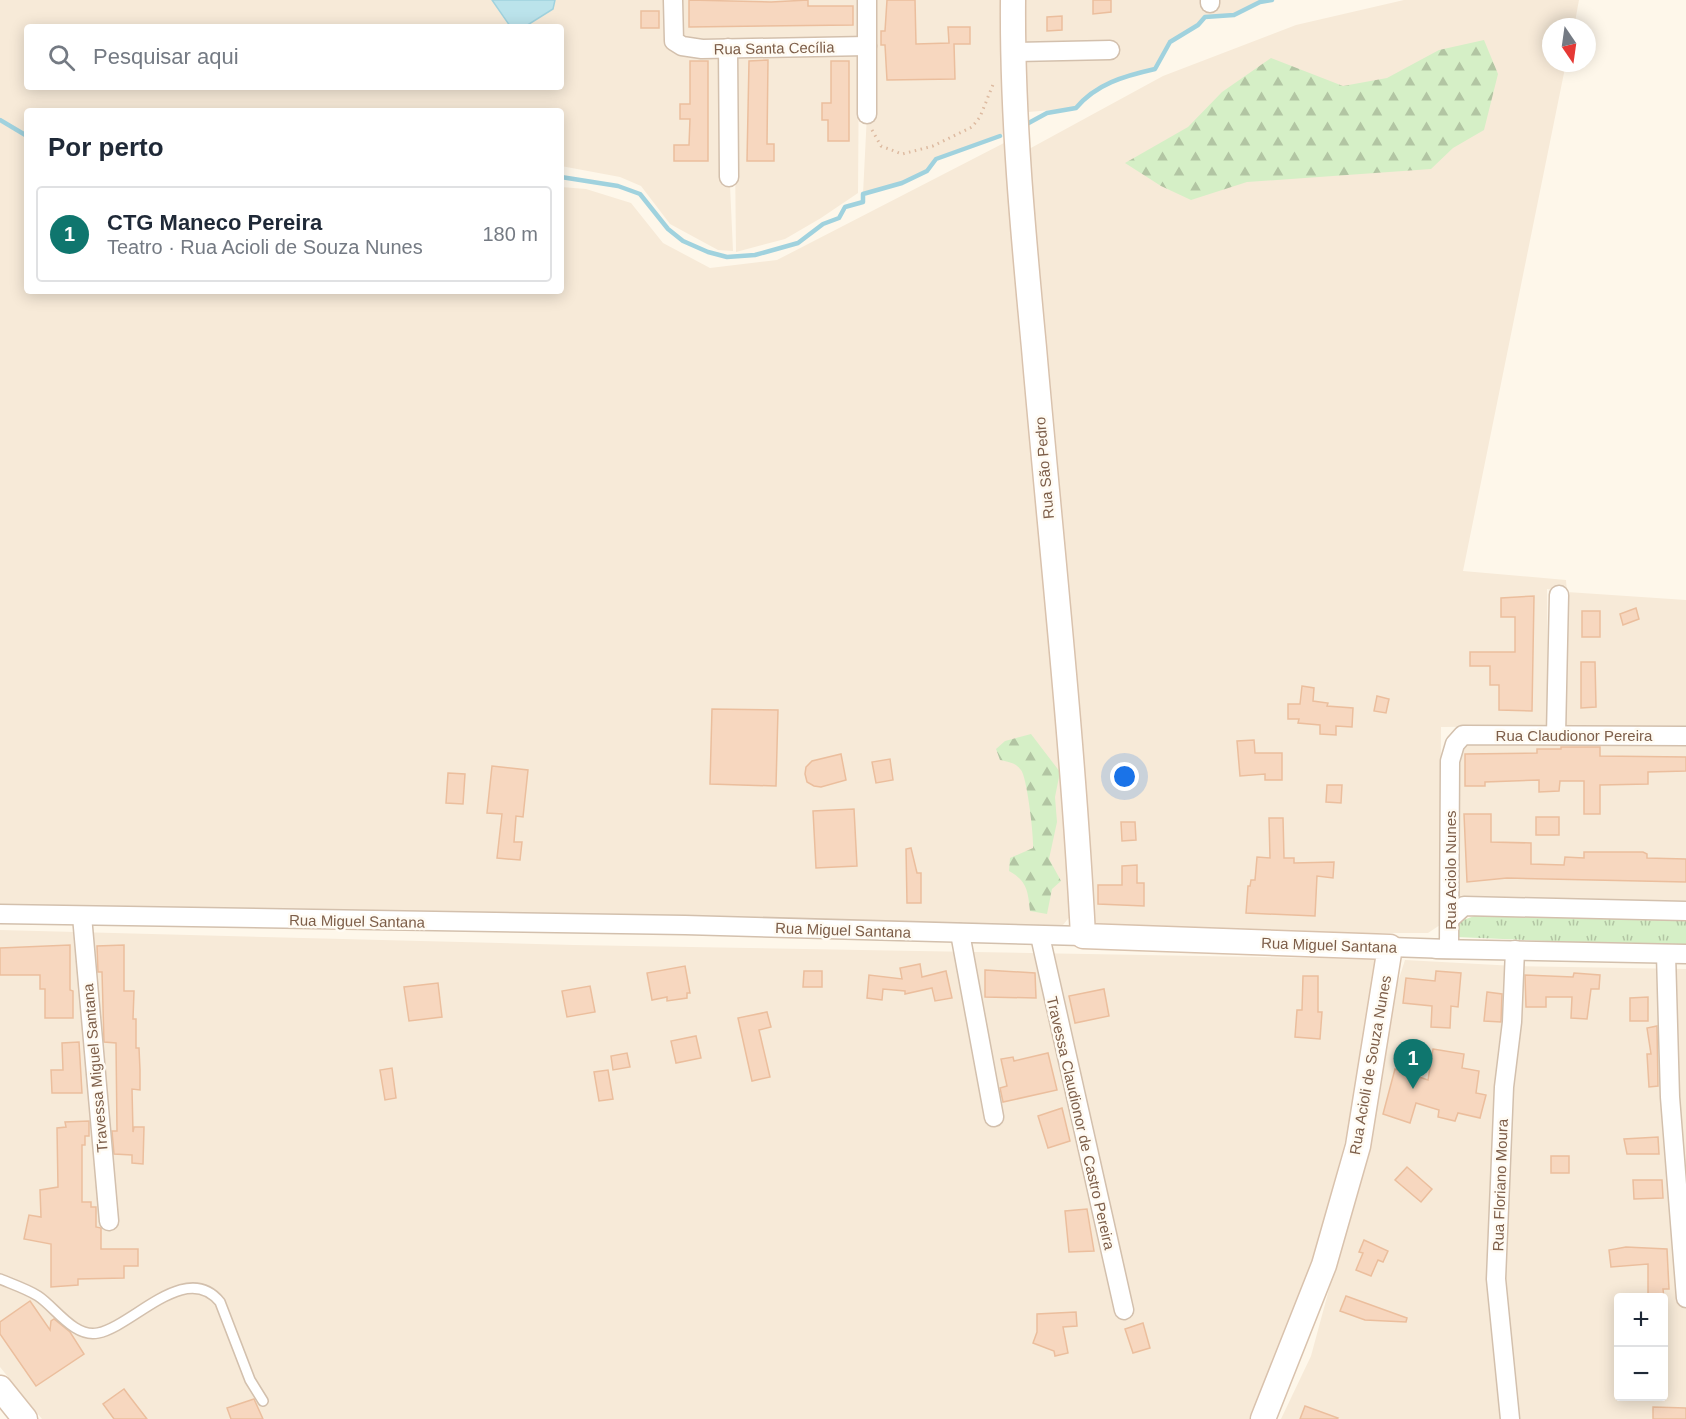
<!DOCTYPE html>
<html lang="pt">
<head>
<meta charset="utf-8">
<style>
  :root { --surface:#fff; --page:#f6f6f7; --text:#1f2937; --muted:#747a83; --line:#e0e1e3; --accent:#0f766e }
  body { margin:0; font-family:Helvetica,sans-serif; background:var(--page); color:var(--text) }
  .controls { position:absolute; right:18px; bottom:18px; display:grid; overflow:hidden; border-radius:6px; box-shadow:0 3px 15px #0003 }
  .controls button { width:54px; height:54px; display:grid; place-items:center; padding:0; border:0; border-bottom:2px solid var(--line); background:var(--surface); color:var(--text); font:30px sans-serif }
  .compass { position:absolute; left:1542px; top:18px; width:54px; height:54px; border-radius:50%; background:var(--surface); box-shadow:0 3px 15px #0003; rotate:167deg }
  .you { position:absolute; left:1125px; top:777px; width:21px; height:21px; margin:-15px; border:4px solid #fff; border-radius:50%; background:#1a73e8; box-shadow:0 0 0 9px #1a73e833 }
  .badge { display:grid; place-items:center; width:39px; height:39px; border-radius:50%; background:var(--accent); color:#fff; font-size:20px; font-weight:700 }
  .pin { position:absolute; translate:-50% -50px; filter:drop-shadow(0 2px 3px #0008) }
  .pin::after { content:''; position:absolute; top:32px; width:21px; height:18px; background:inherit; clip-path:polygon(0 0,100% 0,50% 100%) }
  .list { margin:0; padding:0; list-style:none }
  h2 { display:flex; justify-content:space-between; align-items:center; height:78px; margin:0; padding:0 24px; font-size:26px }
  h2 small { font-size:20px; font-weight:400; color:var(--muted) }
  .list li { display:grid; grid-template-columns:39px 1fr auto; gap:18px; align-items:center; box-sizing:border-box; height:96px; margin:0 12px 12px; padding:0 12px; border:2px solid var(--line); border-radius:6px }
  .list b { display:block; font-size:22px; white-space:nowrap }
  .list p { margin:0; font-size:20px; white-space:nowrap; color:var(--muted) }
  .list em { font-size:20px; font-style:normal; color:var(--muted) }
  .icon { flex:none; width:33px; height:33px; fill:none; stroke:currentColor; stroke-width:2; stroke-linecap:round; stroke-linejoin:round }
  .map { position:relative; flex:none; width:1686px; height:1419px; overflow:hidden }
  .search { position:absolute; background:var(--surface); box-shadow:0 3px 15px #0003; left:24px; top:24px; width:540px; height:66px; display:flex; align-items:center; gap:15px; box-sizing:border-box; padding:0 21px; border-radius:6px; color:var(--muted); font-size:22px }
  .panel { position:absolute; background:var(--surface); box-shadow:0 3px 15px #0003; left:24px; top:108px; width:540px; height:186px; border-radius:6px }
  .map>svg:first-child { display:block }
</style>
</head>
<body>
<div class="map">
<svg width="1686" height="1419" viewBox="0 0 1686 1419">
  <defs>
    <pattern id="grass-tufts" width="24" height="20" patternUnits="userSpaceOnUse" patternTransform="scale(1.5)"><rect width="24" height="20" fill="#d5efc6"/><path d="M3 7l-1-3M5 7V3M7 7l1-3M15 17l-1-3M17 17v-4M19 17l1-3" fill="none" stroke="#b2c5a3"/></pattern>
    <pattern id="forest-firs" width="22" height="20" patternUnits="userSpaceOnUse" patternTransform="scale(1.5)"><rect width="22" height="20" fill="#d5efc6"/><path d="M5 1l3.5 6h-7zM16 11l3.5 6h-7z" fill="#b2c5a3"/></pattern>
  </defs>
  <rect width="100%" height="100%" fill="#fef7ea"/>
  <g fill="#f7ead8" fill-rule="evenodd">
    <path d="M 0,0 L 665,0 L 665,25 L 669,44 L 679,55 L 724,54 L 733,251 L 718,250 L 670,224 L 641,186 L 620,177 L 561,166 L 561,111 L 27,111 L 27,291 L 561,291 L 561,187 L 586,189 L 631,203 L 663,243 L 710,268 L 777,260 L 1004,143 L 1018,321 L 1070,859 L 1071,915 L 1063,925 L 991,926 L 0,905 ZM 27,27 L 561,27 L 561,87 L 27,87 Z"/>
    <polygon points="680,0 860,0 859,41 689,44 679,35"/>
    <polygon points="867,0 1272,0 1260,2 1234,15 1205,17 1198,25 1170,42 1155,69 1113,81 1088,94 1076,108 1016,113 1016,126 1000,136 936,159 927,171 902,183 863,194 867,114"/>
    <polygon points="1404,0 1579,0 1574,27 1551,27 1551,63 1566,63 1463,571 1566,580 1567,592 1686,600 1686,730 1565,726 1567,592 1547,589 1548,721 1545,726 1441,727 1440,925 1428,933 1242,933 1094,926 1068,579 1029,149 1163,76 1296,25"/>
    <polygon points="859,52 858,193 821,218 785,239 736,252 734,57"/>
    <polygon points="1686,743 1686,906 1456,907 1454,759 1460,744"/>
    <polygon points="0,930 574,945 1377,959 1350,1123 1311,1267 1252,1419 42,1419 0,1367"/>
    <path d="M 1405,960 L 1515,966 L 1686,969 L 1686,1419 L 1281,1419 L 1311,1356 L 1348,1219 L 1386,1019 ZM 1618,1298 L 1664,1298 L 1664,1396 L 1618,1396 Z"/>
  </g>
  <polygon fill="url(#grass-tufts)" points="1686,914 1686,947 1456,937 1455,923 1477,915"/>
  <g fill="url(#forest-firs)">
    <polygon points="1484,40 1498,74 1484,130 1453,148 1431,169 1247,182 1191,200 1161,186 1125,163 1188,127 1222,92 1271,58 1343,86 1387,78 1439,50"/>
    <path d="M 1031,734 L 1060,772 L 1055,797 L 1057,822 L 1049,859 L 1061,881 L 1052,889 L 1047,914 L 1030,911 C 1028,891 1027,881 1009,871 L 1010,858 L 1033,848 C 1034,837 1027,777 1021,770 C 1016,763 1009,762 1000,760 L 996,749 L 1005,741 Z"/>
  </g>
  <polygon fill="#bbe3eb" stroke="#a0d2de" stroke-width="1.5" points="492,0 555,0 553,9 526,26 510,26"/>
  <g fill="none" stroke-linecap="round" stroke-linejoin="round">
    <g stroke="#a0d2de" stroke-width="4.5">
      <polyline points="0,120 27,136"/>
      <path d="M 1025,125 L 1047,113 L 1076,108 C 1096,84 1124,76 1155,69 L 1170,42 L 1198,25 L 1205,17 L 1234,15 L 1260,2 L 1272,0"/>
      <polyline points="561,177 618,186 640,194 668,229 683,241 708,252 727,257 755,255 798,243 823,224 839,218 845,207 863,202 863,194 902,183 927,171 936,159 1000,136"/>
    </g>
  </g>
  <g fill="#f7d7bf" stroke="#ebbe9d" stroke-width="1.5">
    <polygon points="689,0 771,2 808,0 808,6 853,6 853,25 689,27"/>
    <polygon points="887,0 915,0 916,44 949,43 948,27 970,27 970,44 954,44 955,79 887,80 885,45 881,45 881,31 885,31"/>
    <polygon points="1093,0 1111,0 1111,12 1093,14"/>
    <rect x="641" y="11" width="18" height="17"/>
    <polygon points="1062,16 1062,30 1047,31 1047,17"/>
    <polygon points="768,60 767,144 774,144 774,161 747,161 749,61"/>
    <polygon points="690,61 708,61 708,161 674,161 674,145 689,145 690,119 680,119 680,104 690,104"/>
    <polygon points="831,61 849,61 849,141 828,141 828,120 822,120 822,103 831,103"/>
    <polygon points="1534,596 1532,711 1499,710 1499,685 1490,685 1490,666 1470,666 1470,652 1515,652 1515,617 1501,617 1501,598"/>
    <polygon points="1636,608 1639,619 1623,625 1620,614"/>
    <rect x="1582" y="611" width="18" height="26"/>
    <polygon points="1581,662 1595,662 1596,707 1581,708"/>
    <polygon points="1302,686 1314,688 1313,701 1328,703 1327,706 1353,708 1352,727 1336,726 1336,735 1320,734 1320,725 1298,723 1299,719 1288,719 1288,704 1300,704"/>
    <polygon points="1377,696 1389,699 1386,713 1374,711"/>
    <polygon points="712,709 778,710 776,786 710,784"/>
    <polygon points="1254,740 1255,753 1282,753 1282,780 1265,780 1265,774 1240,776 1237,741"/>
    <polygon points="1561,747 1600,747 1600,756 1686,757 1686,771 1648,772 1648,784 1600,785 1600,814 1584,814 1584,781 1560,781 1559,791 1539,792 1539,780 1485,782 1485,786 1465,786 1465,754 1537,753 1537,749 1561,749"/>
    <polygon points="841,754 846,780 821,787 814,786 807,782 805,774 806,767 812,761"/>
    <polygon points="890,759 893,780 876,783 872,762"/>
    <polygon points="492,766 528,770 523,817 516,816 514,842 522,842 520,860 497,858 502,814 487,813"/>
    <polygon points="448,773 465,774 463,804 446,803"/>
    <polygon points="1327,785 1342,785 1341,803 1326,802"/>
    <polygon points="854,809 857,866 816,868 813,811"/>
    <polygon points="1464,814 1491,814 1491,842 1531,843 1531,864 1564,865 1565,857 1584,858 1584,852 1643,852 1647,854 1647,858 1686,859 1686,882 1507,878 1467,882"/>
    <rect x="1536" y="817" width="23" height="18"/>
    <polygon points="1269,818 1283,818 1284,858 1294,858 1294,863 1334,862 1333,878 1317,876 1315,916 1246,913 1248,886 1250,886 1251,880 1255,880 1257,857 1270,858"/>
    <polygon points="1121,822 1135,822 1136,840 1122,841"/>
    <polygon points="911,848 917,873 921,873 921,903 907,903 906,849"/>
    <polygon points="1137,865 1137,883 1144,883 1144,906 1098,904 1098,885 1122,885 1122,866"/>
    <polygon points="70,945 70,990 73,991 73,1018 45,1018 45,989 40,989 40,975 0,975 0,948"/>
    <polygon points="124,945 124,991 134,991 133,1019 136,1019 136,1048 139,1048 140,1070 140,1090 132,1089 133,1132 134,1127 144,1127 143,1164 132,1163 132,1155 114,1154 112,1131 117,1131 116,1043 104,1042 102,972 98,972 97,946"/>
    <polygon points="920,964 922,977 946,971 952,998 935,1001 932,988 905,994 905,991 883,989 882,1000 867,998 869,975 902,979 900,968"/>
    <polygon points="685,966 690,993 687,993 687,998 667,1001 667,997 652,1000 647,973"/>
    <polygon points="985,970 1035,973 1036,998 985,997"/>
    <polygon points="804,971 822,971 822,987 803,987"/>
    <polygon points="1436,971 1461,973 1458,1007 1451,1006 1450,1028 1431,1027 1432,1006 1403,1003 1406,978 1435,981"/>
    <polygon points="1574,973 1600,975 1599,989 1591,989 1587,1019 1571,1018 1572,997 1546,997 1546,1007 1526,1007 1525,975 1573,977"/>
    <polygon points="1303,976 1318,976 1318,1012 1322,1012 1320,1039 1295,1037 1297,1010 1302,1010"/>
    <polygon points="438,983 442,1017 409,1021 404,987"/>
    <polygon points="590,986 595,1012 567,1017 562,991"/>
    <polygon points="1104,989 1109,1016 1075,1023 1069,996"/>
    <polygon points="1487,992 1502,994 1501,1022 1484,1021"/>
    <polygon points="1648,997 1648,1021 1630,1021 1630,998"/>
    <polygon points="767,1012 771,1027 759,1030 770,1077 752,1081 738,1018"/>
    <polygon points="1657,1026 1658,1086 1649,1087 1647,1054 1651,1054 1647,1028"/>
    <polygon points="696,1036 701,1058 676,1063 671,1041"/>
    <polygon points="79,1042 82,1093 52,1093 51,1070 63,1070 62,1043"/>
    <polygon points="1433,1049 1464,1054 1462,1068 1479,1071 1476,1093 1486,1095 1480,1118 1458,1113 1455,1121 1438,1117 1439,1110 1416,1103 1410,1123 1383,1114 1395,1069 1428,1080"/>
    <polygon points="627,1053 630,1067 613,1070 611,1056"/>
    <polygon points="1048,1053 1057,1090 1003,1102 1000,1088 1007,1086 1001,1059 1013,1057 1014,1061"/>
    <polygon points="392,1068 396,1098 385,1100 380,1070"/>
    <polygon points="608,1070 613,1099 599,1101 594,1072"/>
    <polygon points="1062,1108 1070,1141 1048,1148 1038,1116"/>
    <polygon points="89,1121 89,1136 85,1136 85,1145 82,1145 82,1202 91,1202 91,1207 96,1207 96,1227 101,1228 101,1249 138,1249 138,1266 124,1266 124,1278 78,1279 78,1285 51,1287 51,1244 24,1239 29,1215 41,1217 40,1190 58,1187 57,1128 66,1127 65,1122"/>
    <polygon points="1658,1137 1659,1154 1627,1154 1624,1139"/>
    <rect x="1551" y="1156" width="18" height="17"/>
    <polygon points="1407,1167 1432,1189 1421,1202 1395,1180"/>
    <polygon points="1633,1180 1662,1180 1663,1198 1634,1199"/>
    <polygon points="1087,1209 1094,1251 1069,1252 1065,1211"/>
    <polygon points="1364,1240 1388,1251 1383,1262 1378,1260 1371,1276 1356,1270 1363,1253 1359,1252"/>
    <polygon points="1626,1247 1667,1249 1669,1289 1663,1289 1664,1298 1648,1298 1648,1264 1611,1267 1609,1250"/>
    <polygon points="1346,1296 1407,1318 1406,1322 1365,1320 1340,1311"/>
    <polygon points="30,1301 50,1330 51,1321 54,1319 70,1332 84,1354 36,1386 0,1334 0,1322"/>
    <polygon points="1076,1312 1077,1326 1063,1327 1068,1353 1055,1356 1054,1351 1033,1343 1037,1332 1037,1314"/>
    <polygon points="1143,1323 1150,1348 1133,1353 1125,1329"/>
    <polygon points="124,1389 130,1397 147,1419 114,1419 103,1404"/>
    <polygon points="254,1399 263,1419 231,1419 227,1408"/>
    <polygon points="1305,1406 1338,1418 1337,1419 1300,1419"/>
    <polygon points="1653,1407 1686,1408 1686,1419 1653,1419"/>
  </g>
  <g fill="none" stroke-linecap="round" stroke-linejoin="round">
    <defs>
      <path id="lane" d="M 0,1279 C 12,1284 27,1289 38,1296 C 55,1307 74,1338 98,1333 C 133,1326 186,1260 220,1302 L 250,1380 L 263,1401"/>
      <g id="street">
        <polyline points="673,0 674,41 682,46 702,49 867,46"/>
        <polyline points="867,0 867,114"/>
        <polyline points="1210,0 1210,3"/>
        <polyline points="728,48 729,177"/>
        <polyline points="1013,52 1110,50"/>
        <polyline points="1556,735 1559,595"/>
        <polyline points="0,914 685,925 1083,936"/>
        <polyline points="82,916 109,1221"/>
        <polyline points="1451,918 1464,906 1686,911"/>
        <polyline points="960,933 994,1117"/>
        <polyline points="1040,936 1124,1310"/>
        <polyline points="1390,947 1449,949 1450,761 1455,744 1463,735 1686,736"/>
        <polyline points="1436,949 1686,954"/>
        <polyline points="1666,954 1670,1097 1686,1298"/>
        <polyline points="1510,1419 1496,1279 1504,1087 1512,1022 1515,950"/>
      </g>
      <g id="secondary">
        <path d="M 1013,0 C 1012,116 1023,232 1034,348 C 1051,544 1073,740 1083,936 L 1390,947 L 1358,1146 L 1324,1265 L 1263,1419"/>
        <polyline points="0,1388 25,1419"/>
      </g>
    </defs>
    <use href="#lane" stroke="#d3c0ad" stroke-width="12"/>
    <use href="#street" stroke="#d3c0ad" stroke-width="21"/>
    <use href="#secondary" stroke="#d9c2ad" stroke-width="27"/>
    <polyline stroke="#ddbaa0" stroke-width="3" stroke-dasharray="1.5 4.5" stroke-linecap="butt" points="872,130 881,146 902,154 933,146 972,127 980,117 994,82"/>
    <use href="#lane" stroke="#fff" stroke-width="9"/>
    <use href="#street" stroke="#fff" stroke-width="18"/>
    <use href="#secondary" stroke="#fff" stroke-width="24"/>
  </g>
  <g text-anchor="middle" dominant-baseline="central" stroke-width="5" stroke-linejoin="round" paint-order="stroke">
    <g font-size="15" fill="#7d5e49" stroke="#fffbf3">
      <text transform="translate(774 48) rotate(-1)">Rua Santa Cecília</text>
      <text transform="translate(1044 468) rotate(-95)">Rua São Pedro</text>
      <text x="1574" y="735">Rua Claudionor Pereira</text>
      <text transform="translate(1450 870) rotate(-90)">Rua Aciolo Nunes</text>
      <text transform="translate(357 921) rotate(1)">Rua Miguel Santana</text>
      <text transform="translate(843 930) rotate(2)">Rua Miguel Santana</text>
      <text transform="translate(1329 945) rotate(2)">Rua Miguel Santana</text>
      <text transform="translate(1370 1065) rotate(-80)">Rua Acioli de Souza Nunes</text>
      <text transform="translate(95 1068) rotate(-95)">Travessa Miguel Santana</text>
      <text transform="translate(1081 1123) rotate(77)">Travessa Claudionor de Castro Pereira</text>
      <text transform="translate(1500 1185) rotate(-88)">Rua Floriano Moura</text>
    </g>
  </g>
</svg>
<div class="controls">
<button>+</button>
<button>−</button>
</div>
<svg class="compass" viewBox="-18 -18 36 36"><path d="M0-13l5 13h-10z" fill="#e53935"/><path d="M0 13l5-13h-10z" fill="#747a83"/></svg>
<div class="you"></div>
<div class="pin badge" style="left:1413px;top:1089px">1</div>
<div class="search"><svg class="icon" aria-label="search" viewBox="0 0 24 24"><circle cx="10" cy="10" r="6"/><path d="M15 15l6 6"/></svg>Pesquisar aqui</div>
<section class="panel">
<h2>Por perto<small></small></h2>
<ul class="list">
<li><span class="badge">1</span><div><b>CTG Maneco Pereira</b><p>Teatro · Rua Acioli de Souza Nunes</p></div><em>180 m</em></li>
</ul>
</section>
</div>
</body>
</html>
